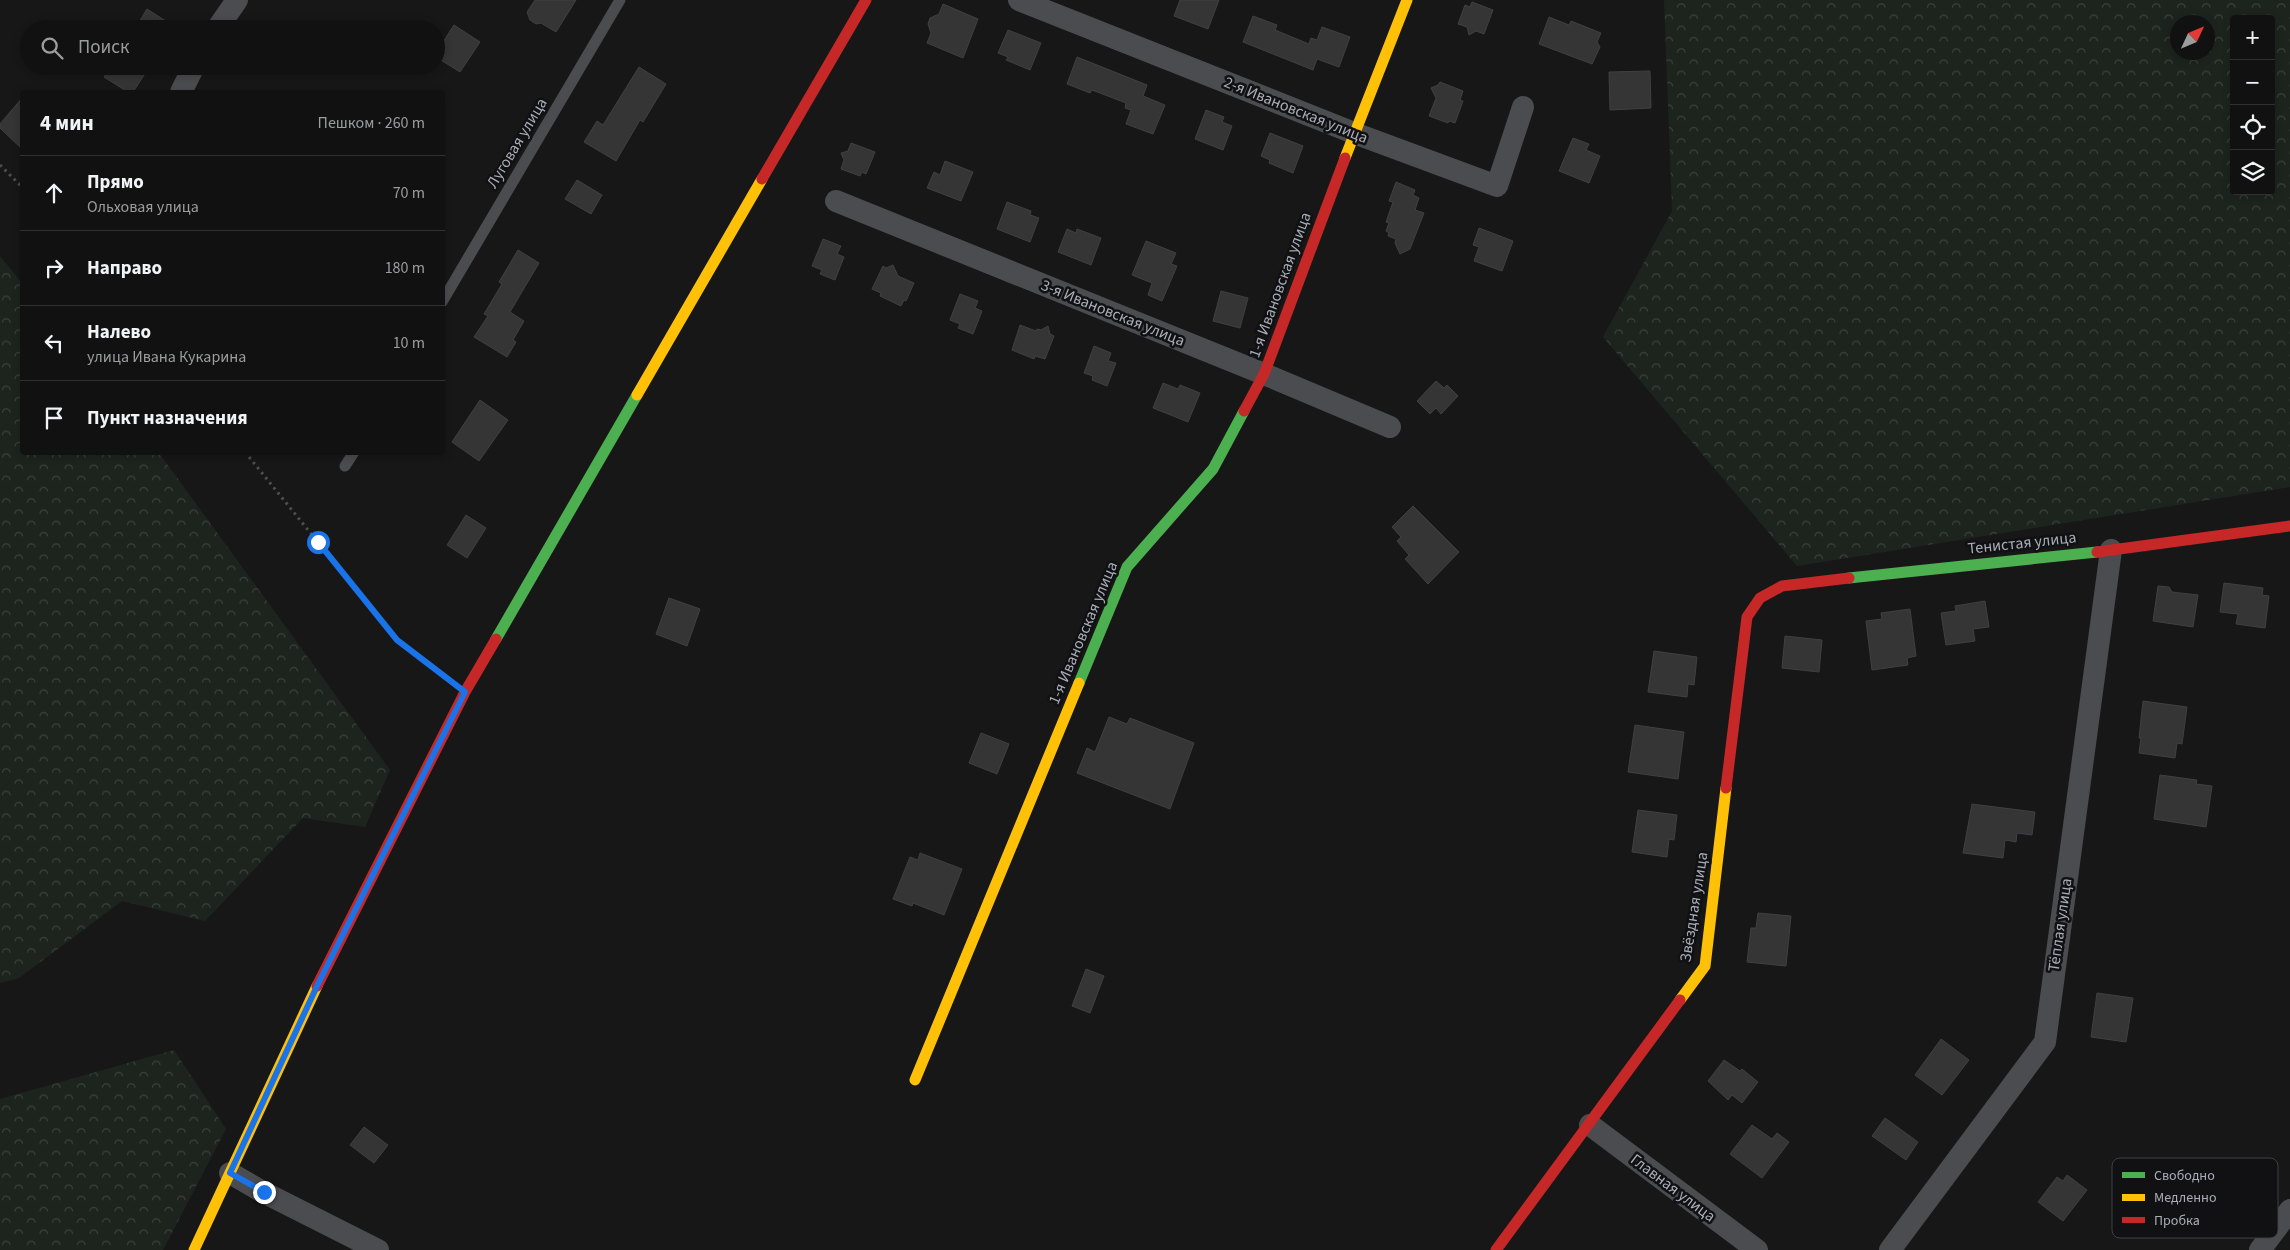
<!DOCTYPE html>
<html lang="ru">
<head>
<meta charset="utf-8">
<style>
  :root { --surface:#111; --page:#1a1a1a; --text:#f1f3f6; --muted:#9c9d9f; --line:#303131 }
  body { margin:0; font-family:"Source Sans 3",sans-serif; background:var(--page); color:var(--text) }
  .controls { position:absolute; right:15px; top:15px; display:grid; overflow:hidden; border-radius:5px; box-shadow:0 2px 8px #0003 }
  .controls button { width:45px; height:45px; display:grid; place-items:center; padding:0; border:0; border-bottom:1px solid var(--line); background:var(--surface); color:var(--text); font:25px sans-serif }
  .compass { position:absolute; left:2170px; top:15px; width:45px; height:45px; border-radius:50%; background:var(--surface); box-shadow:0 2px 8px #0003; rotate:46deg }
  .stop { position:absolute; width:15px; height:15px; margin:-11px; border:4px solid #1a73e8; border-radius:50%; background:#fff }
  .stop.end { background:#1a73e8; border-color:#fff; box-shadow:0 1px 5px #0008 }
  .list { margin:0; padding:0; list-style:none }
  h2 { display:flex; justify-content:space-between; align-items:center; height:65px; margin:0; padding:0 20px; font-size:21px }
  h2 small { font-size:16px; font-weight:400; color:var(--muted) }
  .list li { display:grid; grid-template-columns:32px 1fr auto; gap:15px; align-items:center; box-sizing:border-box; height:75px; padding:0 20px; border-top:1px solid var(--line) }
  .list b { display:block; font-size:19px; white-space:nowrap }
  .list p { margin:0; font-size:16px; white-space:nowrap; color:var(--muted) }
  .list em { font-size:16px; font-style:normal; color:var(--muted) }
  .icon { flex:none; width:28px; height:28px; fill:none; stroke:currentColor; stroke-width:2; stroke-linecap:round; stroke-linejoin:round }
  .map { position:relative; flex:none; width:2290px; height:1250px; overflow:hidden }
  .search { position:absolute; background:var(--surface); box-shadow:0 2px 8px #0003; left:20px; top:20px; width:425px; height:55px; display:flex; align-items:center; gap:12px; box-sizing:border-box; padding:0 18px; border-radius:28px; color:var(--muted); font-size:19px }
  .panel { position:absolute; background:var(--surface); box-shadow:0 2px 8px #0003; left:20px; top:90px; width:425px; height:365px; border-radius:5px }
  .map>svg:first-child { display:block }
</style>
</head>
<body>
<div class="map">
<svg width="2290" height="1250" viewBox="0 0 2290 1250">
  <defs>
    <pattern id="forest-crowns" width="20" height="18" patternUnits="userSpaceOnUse" patternTransform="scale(1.25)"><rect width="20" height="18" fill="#1d241e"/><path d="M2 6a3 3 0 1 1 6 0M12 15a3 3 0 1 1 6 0" fill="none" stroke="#3b413d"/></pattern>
  </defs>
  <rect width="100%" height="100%" fill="#171717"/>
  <g fill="url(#forest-crowns)" fill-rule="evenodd">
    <path d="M 1664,0 L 2290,0 L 2290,487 L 1797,566 L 1603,337 L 1672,211 ZM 2234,19 L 2271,19 L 2271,191 L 2234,191 ZM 2178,22 L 2208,22 L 2208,52 L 2178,52 Z"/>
    <polygon points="0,256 22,283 22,452 159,453 390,770 365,827 303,818 205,921 122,901 19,978 0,983"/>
    <polygon points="174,1050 226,1129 163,1250 0,1250 0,1099"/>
  </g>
  <g fill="#353536" stroke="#3f4043">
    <polygon points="535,0 576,0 556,32 541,23 536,24 530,20 527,12"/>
    <polygon points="1180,0 1219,0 1208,29 1174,16"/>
    <polygon points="1472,2 1493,10 1484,34 1476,31 1469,35 1467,27 1458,24 1465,5 1470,7"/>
    <polygon points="943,4 978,19 963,58 927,43 931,33 928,24 930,18 939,14"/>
    <polygon points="147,9 178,29 135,29"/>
    <polygon points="1253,16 1277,25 1275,30 1309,44 1311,38 1317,40 1322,27 1350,37 1339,67 1317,59 1313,70 1243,42"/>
    <polygon points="1549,17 1569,25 1571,21 1601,33 1597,42 1600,47 1592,64 1539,44"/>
    <polygon points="454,25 480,42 460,72 436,57 436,53"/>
    <polygon points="1008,30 1041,43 1030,70 1006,60 1008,57 998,53"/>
    <polygon points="1077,57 1147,85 1143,96 1165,105 1153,134 1126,124 1131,110 1125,108 1126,103 1092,90 1090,93 1067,84"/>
    <polygon points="111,66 150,66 133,92 128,92 104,77"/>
    <polygon points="639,67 666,84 643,122 640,120 616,161 584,142 597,121 603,125"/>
    <polygon points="1650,71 1651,108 1610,110 1609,72"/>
    <polygon points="1440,82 1463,91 1460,100 1463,101 1455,123 1449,121 1448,123 1429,116 1436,98 1431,88 1438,85"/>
    <polygon points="22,98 22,149 0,128 0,124"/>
    <polygon points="1206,110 1224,117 1222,122 1232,126 1223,150 1195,139"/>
    <polygon points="1270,133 1303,146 1293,173 1269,163 1270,160 1261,156"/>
    <polygon points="1573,138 1589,144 1586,150 1600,156 1589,183 1559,171"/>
    <polygon points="851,143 875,152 866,174 862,172 860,176 841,169 844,160 841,153 848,151"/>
    <polygon points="945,161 973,172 961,201 927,188 934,172 940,175"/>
    <polygon points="577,180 602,195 591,214 565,199"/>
    <polygon points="1396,182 1415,190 1413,195 1419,198 1415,210 1424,213 1410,249 1400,254 1395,243 1396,239 1388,236 1389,233 1386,231 1389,223 1386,222 1393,202 1389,201"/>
    <polygon points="1007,202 1031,211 1030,215 1039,218 1030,242 997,229"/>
    <polygon points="1479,228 1513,241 1502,271 1474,261 1479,247 1473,245"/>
    <polygon points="1067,229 1076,233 1077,229 1101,238 1091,265 1058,252"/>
    <polygon points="823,239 841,246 837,254 844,257 835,280 820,274 822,270 812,266"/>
    <polygon points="1146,241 1176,253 1171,264 1177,266 1162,301 1148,295 1152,283 1132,275"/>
    <polygon points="518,250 539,263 510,312 524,321 513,340 516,342 507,357 474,337 488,316 484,314 502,284 499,282"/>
    <polygon points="893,265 898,276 914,283 906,301 904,300 901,306 880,296 881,293 872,289 883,266 886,268"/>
    <polygon points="1221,291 1248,298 1240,328 1213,321"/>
    <polygon points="960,294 978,301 975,308 982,311 973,334 958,328 960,324 950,320"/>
    <polygon points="1020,325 1036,331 1037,329 1041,330 1048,326 1050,334 1054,336 1045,359 1035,356 1034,359 1012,350"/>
    <polygon points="1094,346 1111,353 1108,361 1116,363 1107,386 1092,380 1093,376 1084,373"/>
    <polygon points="1436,381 1444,388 1447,385 1458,396 1441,414 1436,408 1430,414 1417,401"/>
    <polygon points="1163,383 1178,389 1180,385 1200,393 1188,422 1153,408"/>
    <polygon points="480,400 508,420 479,461 452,442"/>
    <polygon points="1413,506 1459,552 1428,584 1405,559 1409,555 1397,541 1401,537 1392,527"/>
    <polygon points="466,515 486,528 467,558 447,545"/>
    <polygon points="2224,583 2263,588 2262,595 2269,596 2265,628 2236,624 2238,614 2220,612"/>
    <polygon points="2158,586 2169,587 2172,592 2198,595 2193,627 2153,621"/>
    <polygon points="669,598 700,609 687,646 656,634"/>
    <polygon points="1985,601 1989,627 1973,629 1975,641 1946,645 1941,613 1956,611 1955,606"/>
    <polygon points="1910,609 1916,656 1907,658 1908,665 1872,670 1866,621 1882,619 1881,613"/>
    <polygon points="1785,636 1822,640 1819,672 1782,668"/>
    <polygon points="1654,651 1697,657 1694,685 1688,684 1687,697 1648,692"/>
    <polygon points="2143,701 2187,707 2182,744 2177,743 2175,758 2139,753 2141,738 2139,738"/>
    <polygon points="1109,717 1127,724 1130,718 1194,743 1170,809 1077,773 1087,748 1095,752"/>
    <polygon points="1635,725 1684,732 1678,779 1628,772"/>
    <polygon points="981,733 1009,744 997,774 969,763"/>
    <polygon points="2160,775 2197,780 2196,784 2212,786 2206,827 2154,819"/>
    <polygon points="1972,804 2035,812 2032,835 2017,833 2016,842 2005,840 2003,858 1963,853"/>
    <polygon points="1638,810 1677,815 1674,840 1669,839 1667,857 1632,852"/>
    <polygon points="920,853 962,869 944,915 913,903 912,906 893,899 910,857 918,860"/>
    <polygon points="1758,913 1791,916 1786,966 1747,962 1751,928 1756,928"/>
    <polygon points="1086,969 1104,976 1090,1013 1072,1006"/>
    <polygon points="2097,993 2133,998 2126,1042 2091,1037"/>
    <polygon points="1941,1039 1969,1060 1942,1095 1915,1075"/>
    <polygon points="1724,1060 1740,1071 1742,1069 1758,1082 1742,1103 1732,1095 1728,1100 1708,1081"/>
    <polygon points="1885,1118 1918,1142 1906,1160 1872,1136"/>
    <polygon points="1752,1125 1772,1139 1777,1133 1789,1142 1762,1178 1730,1154"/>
    <polygon points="364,1127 388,1145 374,1163 350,1145"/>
    <polygon points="2067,1175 2087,1190 2063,1221 2038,1202 2057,1177 2063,1181"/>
  </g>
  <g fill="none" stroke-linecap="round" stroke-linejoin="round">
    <g stroke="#4d4e52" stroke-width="3" stroke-dasharray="2.5 4" stroke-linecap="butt">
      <polyline points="0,165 22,187"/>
      <polyline points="245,452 397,640 447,678"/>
    </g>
    <g stroke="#4b4c50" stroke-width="11">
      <polyline points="442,302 620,0"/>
      <polyline points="345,466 354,452"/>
    </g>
    <g stroke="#4b4c50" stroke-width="22">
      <polyline points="1019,0 1354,133 1497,186 1523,107"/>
      <polyline points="217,29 237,0"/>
      <polyline points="181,92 194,66"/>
      <polyline points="836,201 1264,374 1390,427"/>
      <polyline points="1590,1125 1757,1250"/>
      <polyline points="230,1173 263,1192 378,1250"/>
      <polyline points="1890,1250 2045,1042 2111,550"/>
      <polyline points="2260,1250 2290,1210"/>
    </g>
    <g stroke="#4caf50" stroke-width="11">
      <polyline points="1849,578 2097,552"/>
      <polyline points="496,639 637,395"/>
      <polyline points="1079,683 1127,567 1213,469 1244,411"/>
    </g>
    <g stroke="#ffc107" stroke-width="11">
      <polyline points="1345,158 1407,0"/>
      <polyline points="637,395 762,179"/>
      <polyline points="1680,1000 1705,966 1726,788"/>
      <polyline points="915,1080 1079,683"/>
      <polyline points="194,1250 317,986"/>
    </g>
    <g stroke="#c62828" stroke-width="11">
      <polyline points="762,179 866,0"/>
      <polyline points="1244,411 1264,374 1345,158"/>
      <polyline points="2097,552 2290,526"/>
      <polyline points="1726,788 1747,617 1760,598 1782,586 1849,578"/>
      <polyline points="317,986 465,692 496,639"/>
      <polyline points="1496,1250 1680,1000"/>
    </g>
  </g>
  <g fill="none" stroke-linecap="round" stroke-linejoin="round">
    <polyline stroke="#1a73e8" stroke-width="6" points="264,1192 230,1173 318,984 465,692 397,640 318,542"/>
  </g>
  <g text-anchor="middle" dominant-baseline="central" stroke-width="5" stroke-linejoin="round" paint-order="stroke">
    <g font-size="16" fill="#a8adb8" stroke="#111113">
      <text transform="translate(1296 110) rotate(22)">2-я Ивановская улица</text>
      <text transform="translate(517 143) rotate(-59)">Луговая улица</text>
      <text transform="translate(1280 285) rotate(-70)">1-я Ивановская улица</text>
      <text transform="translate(1113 313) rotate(22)">3-я Ивановская улица</text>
      <text transform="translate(2022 543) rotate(-6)">Тенистая улица</text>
      <text transform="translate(1083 633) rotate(-67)">1-я Ивановская улица</text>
      <text transform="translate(1694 907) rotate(-81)">Звёздная улица</text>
      <text transform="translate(2060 925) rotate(-82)">Тёплая улица</text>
      <text transform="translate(1673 1188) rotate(37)">Главная улица</text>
    </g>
  </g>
  <rect x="2112" y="1158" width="166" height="80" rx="8" fill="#111113" stroke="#3e4045" stroke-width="1"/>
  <rect x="2122" y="1172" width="23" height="6" fill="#4caf50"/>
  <rect x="2122" y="1194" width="23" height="7" fill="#ffc107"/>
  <rect x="2122" y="1217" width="23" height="6" fill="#c62828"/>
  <g font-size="14" fill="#a8adb8">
    <text x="2154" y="1180">Свободно</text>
    <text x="2154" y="1202">Медленно</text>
    <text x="2154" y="1225">Пробка</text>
  </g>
</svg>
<div class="controls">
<button>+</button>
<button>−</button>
<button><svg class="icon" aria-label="locate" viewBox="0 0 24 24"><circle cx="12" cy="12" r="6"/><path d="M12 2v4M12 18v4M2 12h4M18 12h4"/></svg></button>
<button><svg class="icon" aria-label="layers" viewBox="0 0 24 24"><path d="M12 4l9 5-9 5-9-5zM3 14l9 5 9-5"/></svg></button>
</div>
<svg class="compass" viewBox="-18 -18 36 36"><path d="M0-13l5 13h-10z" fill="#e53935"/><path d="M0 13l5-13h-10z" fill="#9c9d9f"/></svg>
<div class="stop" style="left:318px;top:542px"></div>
<div class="stop end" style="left:264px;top:1192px"></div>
<div class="search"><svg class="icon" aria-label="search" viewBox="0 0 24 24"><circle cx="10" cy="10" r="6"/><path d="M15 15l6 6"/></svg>Поиск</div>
<section class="panel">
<h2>4 мин<small>Пешком · 260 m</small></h2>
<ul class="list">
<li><svg class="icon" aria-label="ahead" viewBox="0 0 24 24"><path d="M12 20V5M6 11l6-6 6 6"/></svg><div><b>Прямо</b><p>Ольховая улица</p></div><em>70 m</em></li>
<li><svg class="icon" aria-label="right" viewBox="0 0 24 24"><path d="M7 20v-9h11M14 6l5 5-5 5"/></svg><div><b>Направо</b></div><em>180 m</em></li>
<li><svg class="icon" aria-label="left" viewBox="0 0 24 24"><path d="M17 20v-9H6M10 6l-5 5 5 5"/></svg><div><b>Налево</b><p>улица Ивана Кукарина</p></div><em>10 m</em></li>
<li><svg class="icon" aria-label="arrive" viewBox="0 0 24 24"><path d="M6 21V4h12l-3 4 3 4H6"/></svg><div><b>Пункт назначения</b></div></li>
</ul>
</section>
</div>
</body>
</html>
